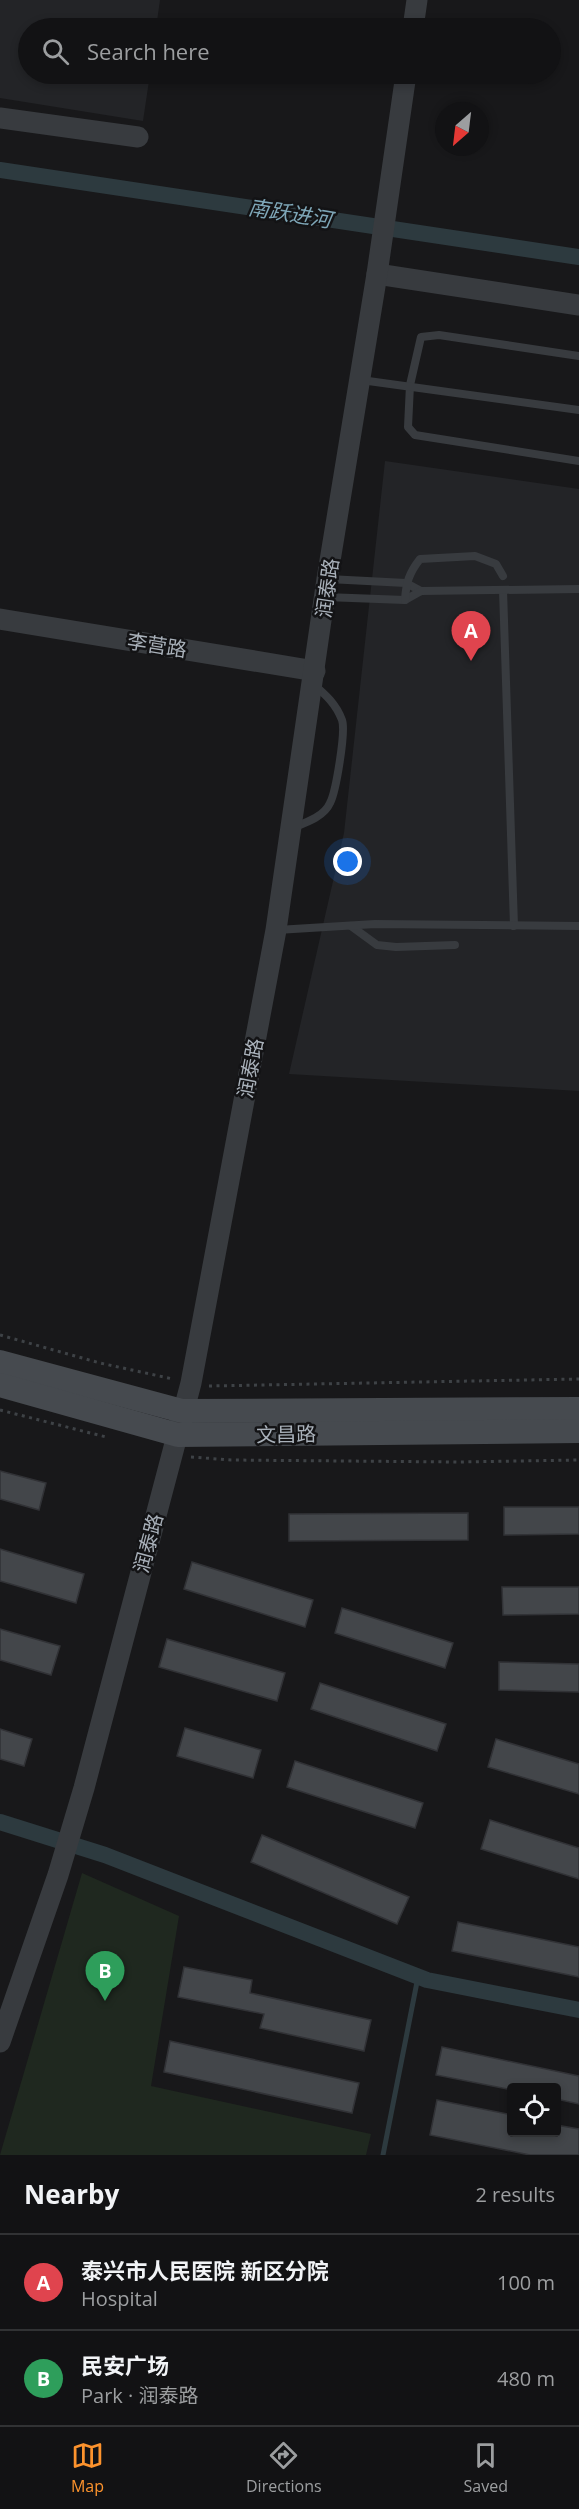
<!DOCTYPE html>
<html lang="en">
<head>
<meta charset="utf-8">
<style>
  :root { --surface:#121214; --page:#1f2022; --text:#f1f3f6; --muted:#9c9ea0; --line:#313234; --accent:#fd932d }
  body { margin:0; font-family:"Open Sans","Noto Sans SC",sans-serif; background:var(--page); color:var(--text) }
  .controls { position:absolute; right:18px; bottom:18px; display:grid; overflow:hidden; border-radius:6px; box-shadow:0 3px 9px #0003 }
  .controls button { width:54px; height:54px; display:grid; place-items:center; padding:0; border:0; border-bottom:2px solid var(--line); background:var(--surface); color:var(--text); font:30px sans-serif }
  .compass { position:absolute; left:435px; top:102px; width:54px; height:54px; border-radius:50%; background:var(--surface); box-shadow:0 3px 9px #0003; rotate:208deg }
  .you { position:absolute; left:348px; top:862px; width:21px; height:21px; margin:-15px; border:4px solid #fff; border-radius:50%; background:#1a73e8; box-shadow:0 0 0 9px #1a73e833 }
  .badge { display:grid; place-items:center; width:39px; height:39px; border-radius:50%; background:var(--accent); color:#fff; font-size:20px; font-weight:700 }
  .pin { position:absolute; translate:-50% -50px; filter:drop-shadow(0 2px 3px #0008) }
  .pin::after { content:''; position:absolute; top:32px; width:21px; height:18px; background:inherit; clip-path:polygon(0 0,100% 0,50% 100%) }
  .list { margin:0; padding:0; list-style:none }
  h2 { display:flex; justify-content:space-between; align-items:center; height:78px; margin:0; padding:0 24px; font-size:26px }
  h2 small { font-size:20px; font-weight:400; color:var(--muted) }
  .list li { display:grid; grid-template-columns:39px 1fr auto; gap:18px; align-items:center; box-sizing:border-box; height:96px; padding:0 24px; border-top:2px solid var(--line) }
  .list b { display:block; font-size:22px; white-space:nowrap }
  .list p { margin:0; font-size:20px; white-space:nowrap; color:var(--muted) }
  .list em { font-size:20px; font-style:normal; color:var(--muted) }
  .icon { flex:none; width:33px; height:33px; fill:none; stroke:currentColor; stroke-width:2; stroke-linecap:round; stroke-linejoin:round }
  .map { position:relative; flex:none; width:579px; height:2155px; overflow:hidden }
  .search { position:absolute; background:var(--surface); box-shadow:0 3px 9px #0003; left:18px; right:18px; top:18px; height:66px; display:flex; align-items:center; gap:15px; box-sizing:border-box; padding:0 21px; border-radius:33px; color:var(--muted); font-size:22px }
  .sheet { height:270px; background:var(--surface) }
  nav { display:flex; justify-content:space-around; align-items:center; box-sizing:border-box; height:84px; border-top:2px solid var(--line); background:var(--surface); font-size:16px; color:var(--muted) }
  nav a { display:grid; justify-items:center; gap:3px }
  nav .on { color:var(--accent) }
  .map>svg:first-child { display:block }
</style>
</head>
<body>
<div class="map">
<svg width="579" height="2155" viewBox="0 0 579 2155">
  <rect width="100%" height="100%" fill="#18181a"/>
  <g fill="#232427">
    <polygon points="0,0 160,0 156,28 28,28 28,74 150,74 143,121 0,98"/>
    <polygon points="385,461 579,489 579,1091 289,1074 344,833"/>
  </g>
  <polygon fill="#1f281f" points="82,1873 179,1916 151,2086 371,2134 366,2155 0,2155"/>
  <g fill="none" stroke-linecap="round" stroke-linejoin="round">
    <polyline stroke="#2d3a3f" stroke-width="5" points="383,2155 418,1977"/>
    <g stroke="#2d3a3f" stroke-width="16">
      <polyline points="0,170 579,257"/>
      <polyline points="0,1822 105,1855 427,1980 579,2010"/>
    </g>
  </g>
  <g fill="#43464a" stroke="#313236" stroke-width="1.5">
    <polygon points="0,1471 46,1483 39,1510 0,1499"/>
    <polygon points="504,1507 579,1507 579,1534 504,1535"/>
    <polygon points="468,1513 468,1540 289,1541 289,1514"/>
    <polygon points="0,1549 84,1574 76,1603 0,1581"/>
    <polygon points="192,1562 313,1600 305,1627 184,1589"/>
    <polygon points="502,1587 579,1587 579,1614 503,1615"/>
    <polygon points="342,1608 453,1643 445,1668 335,1633"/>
    <polygon points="0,1629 60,1646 51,1675 0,1660"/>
    <polygon points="167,1639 285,1673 277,1701 159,1667"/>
    <polygon points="499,1662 579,1664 579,1692 499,1690"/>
    <polygon points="320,1683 446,1724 437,1751 311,1709"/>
    <polygon points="185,1728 261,1750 253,1778 177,1756"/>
    <polygon points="0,1729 32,1739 24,1766 0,1759"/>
    <polygon points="496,1739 579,1764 579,1794 488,1767"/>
    <polygon points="295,1761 423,1803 415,1828 287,1787"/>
    <polygon points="490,1820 579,1848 579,1879 481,1849"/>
    <polygon points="262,1835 409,1897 397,1924 251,1862"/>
    <polygon points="458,1922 579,1947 579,1977 452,1951"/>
    <polygon points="184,1967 252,1980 250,1993 371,2020 364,2051 260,2028 264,2014 178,1997"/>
    <polygon points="170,2041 359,2083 352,2113 164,2072"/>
    <polygon points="442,2047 579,2076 579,2104 556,2099 556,2088 512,2088 512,2090 436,2075"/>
    <polygon points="437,2100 512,2115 512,2133 556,2133 556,2125 579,2129 579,2155 530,2155 430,2135"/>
  </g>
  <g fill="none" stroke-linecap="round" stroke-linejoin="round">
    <g stroke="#3e4246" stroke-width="3" stroke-dasharray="3 4.5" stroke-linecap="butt">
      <polyline points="0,1335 100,1363 173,1379"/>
      <polyline points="209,1386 579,1379"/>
      <polyline points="0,1410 106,1437"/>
      <polyline points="191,1457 231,1460 457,1462 579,1460"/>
    </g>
    <g stroke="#383b3f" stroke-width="8">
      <polyline points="579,356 439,335 421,337 410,385 408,427 415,435 579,461"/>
      <polyline points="361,380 579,410"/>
      <polyline points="328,579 406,583 421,591"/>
      <polyline points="503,590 514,926"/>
      <polyline points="325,597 405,600 421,591 579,589"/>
      <path d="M 405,600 C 406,583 409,573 420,559 L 475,556 L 496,564 L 503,576"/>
      <path d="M 292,828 C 305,823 324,817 330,803 C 336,792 346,731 342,720 C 336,704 326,695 313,684"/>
      <polyline points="351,926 377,945 396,947 455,945"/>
      <polyline points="277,930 375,924 579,926"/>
    </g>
    <g stroke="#383b3f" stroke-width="21">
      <polyline points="413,28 417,0"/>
      <polyline points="0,118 138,137"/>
      <polyline points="377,274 579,305"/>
      <polyline points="0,619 315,671"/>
      <polyline points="0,2042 58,1875 84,1788 191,1383 276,930 327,579 377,274 406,74"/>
    </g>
    <g stroke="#464a4f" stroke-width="24">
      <polyline points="0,1362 182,1411 579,1409"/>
      <polyline points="0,1385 178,1435 579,1431"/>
    </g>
  </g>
  <g text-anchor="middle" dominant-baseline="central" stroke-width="5" stroke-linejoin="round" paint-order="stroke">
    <g font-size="20" fill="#a9b1ba" stroke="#131315">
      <text transform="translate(327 588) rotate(-82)">润泰路</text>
      <text transform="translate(157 645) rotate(9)">李营路</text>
      <text transform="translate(250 1068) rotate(-79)">润泰路</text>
      <text transform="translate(286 1434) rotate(-1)">文昌路</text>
      <text transform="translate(148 1543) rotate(-75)">润泰路</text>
    </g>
    <g font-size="21" font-style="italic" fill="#7ea6b7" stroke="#131315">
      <text transform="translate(290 213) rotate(9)">南跃进河</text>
    </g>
  </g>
</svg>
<div class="controls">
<button><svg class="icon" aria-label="locate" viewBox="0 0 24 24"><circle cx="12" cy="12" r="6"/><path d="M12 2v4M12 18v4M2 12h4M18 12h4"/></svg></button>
</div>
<svg class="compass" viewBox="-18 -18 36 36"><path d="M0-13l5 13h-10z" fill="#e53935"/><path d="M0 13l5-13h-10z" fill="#9c9ea0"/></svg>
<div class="you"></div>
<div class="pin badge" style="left:471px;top:661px;background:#e0444e">A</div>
<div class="pin badge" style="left:105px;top:2001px;background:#2e9e5b">B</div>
<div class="search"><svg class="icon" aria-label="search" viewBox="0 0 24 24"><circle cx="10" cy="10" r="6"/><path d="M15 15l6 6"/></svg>Search here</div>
</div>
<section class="sheet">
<h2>Nearby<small>2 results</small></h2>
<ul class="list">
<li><span class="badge" style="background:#e0444e">A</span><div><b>泰兴市人民医院 新区分院</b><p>Hospital</p></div><em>100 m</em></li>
<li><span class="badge" style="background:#2e9e5b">B</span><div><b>民安广场</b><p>Park · 润泰路</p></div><em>480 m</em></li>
</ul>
</section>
<nav>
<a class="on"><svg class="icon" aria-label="map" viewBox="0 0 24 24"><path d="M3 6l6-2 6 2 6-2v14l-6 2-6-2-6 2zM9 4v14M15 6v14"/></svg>Map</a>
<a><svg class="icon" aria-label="directions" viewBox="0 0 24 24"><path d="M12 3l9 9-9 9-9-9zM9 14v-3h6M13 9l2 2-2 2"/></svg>Directions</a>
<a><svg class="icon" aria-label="saved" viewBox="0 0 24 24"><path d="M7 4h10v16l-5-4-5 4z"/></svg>Saved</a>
</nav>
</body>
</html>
